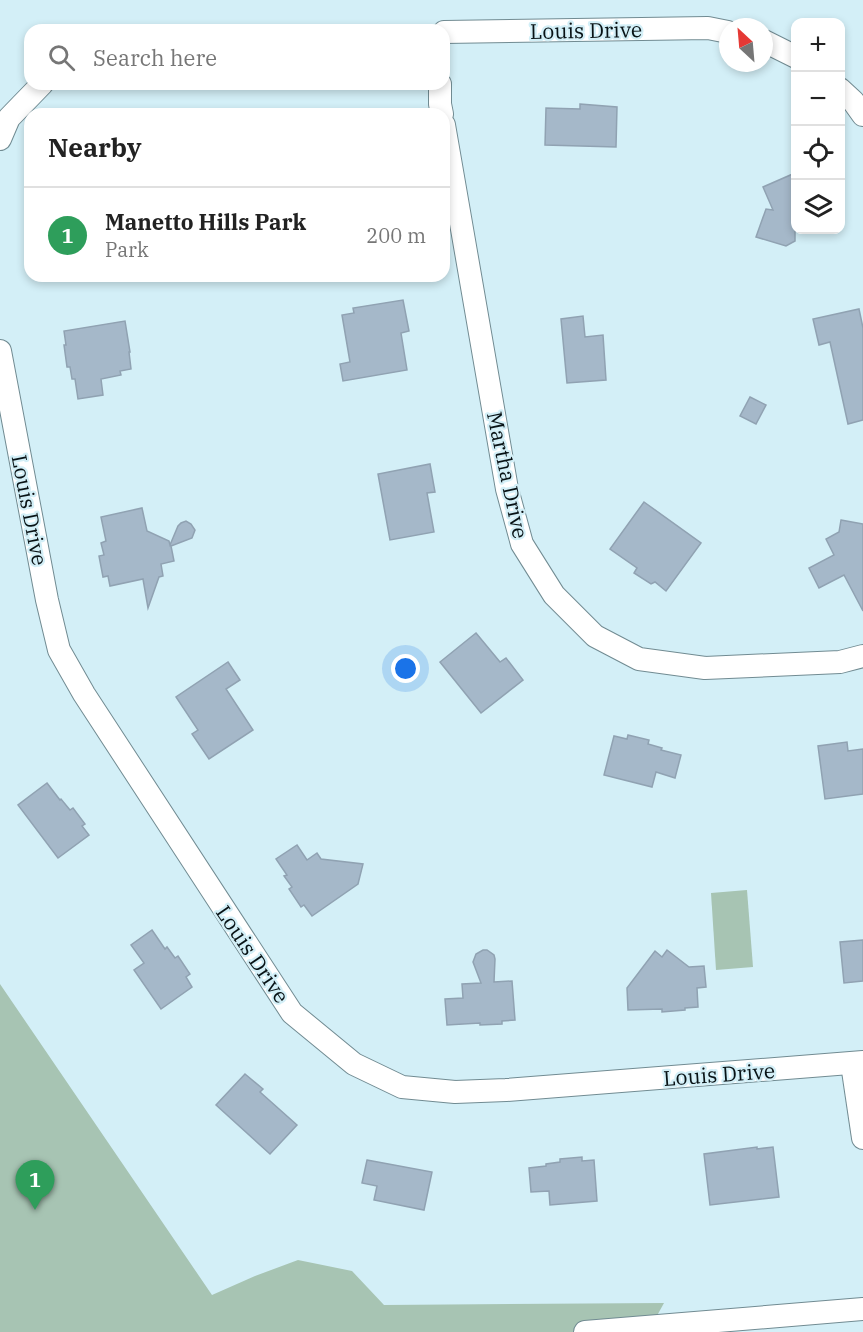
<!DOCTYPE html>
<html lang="en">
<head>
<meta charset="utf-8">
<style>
  :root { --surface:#fff; --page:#f6f6f6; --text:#222; --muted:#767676; --line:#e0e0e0; --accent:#d93025 }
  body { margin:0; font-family:"IBM Plex Serif",serif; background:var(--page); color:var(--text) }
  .controls { position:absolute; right:18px; top:18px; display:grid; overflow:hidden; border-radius:12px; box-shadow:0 3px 9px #0003 }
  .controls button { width:54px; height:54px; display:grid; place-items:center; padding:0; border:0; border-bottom:2px solid var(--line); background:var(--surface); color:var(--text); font:30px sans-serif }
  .compass { position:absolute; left:719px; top:18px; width:54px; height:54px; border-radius:50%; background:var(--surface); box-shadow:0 3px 9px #0003; rotate:334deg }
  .you { position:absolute; left:406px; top:669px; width:21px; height:21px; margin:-15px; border:4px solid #fff; border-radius:50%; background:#1a73e8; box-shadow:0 0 0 9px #1a73e833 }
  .badge { display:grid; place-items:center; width:39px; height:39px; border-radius:50%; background:var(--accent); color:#fff; font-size:20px; font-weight:700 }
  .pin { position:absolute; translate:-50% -50px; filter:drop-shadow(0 2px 3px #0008) }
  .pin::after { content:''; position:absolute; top:32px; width:21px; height:18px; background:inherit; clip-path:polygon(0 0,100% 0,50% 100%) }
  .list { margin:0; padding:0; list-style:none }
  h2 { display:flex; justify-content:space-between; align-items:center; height:78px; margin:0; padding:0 24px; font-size:26px }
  h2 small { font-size:20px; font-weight:400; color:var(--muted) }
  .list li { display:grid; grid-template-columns:39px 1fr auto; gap:18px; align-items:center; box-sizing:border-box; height:96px; padding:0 24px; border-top:2px solid var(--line) }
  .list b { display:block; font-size:22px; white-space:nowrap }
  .list p { margin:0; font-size:20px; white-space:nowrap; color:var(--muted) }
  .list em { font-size:20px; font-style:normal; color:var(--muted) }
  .icon { flex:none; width:33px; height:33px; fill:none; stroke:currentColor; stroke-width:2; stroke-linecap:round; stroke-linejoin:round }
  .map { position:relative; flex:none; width:863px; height:1332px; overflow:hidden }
  .search { position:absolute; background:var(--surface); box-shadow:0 3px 9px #0003; left:24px; top:24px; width:426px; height:66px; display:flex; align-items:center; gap:15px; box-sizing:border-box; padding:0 21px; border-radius:18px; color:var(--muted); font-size:22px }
  .panel { position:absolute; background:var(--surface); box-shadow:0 3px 9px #0003; left:24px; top:108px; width:426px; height:174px; border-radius:18px }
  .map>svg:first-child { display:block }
</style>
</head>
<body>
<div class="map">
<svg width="863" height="1332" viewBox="0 0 863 1332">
  <rect width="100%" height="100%" fill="#d3eff7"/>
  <g fill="#a7c4b3">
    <polygon points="747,890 753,967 716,970 711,893"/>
    <polygon points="0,984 212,1295 255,1276 298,1260 352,1271 384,1305 664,1303 648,1332 0,1332"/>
  </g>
  <g fill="#a5b8c9" stroke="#90a2b2" stroke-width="1.5">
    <polygon points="580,104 617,107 616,147 545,145 546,108 580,109"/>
    <polygon points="795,173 795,241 786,246 756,237 766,209 773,210 763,187"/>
    <polygon points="403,300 409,331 401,333 407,370 343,381 340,364 350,362 342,315 354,313 353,308"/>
    <polygon points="859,309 863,328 863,420 848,424 830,342 819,345 813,319"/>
    <polygon points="583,316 585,337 603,335 606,380 567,383 561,319"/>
    <polygon points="125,321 130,352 129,352 131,369 120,371 121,375 101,379 103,395 78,399 75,379 72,379 70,367 67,367 64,345 66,345 64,331"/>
    <polygon points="750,397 766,405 756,424 740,416"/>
    <polygon points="430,464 435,492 427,493 434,532 390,540 378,474"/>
    <polygon points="644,502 701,543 666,591 655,582 651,584 634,573 637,568 610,549"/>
    <polygon points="142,508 147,531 169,541 170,545 178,526 181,523 186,521 191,524 195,530 192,538 171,546 174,561 161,564 163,576 159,577 148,608 143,579 110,586 108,576 103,577 99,556 104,555 101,543 106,541 101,517"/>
    <polygon points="841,520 863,524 863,611 844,575 819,588 809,568 834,555 826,539 839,532"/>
    <polygon points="476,633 500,662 506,658 523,680 481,713 440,662"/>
    <polygon points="228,662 240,680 226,689 253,730 209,759 192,734 198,730 176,697"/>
    <polygon points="628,735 649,740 648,744 662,748 661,750 681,755 675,778 656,772 652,787 604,775 614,736 627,739"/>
    <polygon points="847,742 848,751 863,749 863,794 825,799 818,746"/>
    <polygon points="47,783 60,800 61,799 70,810 73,808 85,824 82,826 89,835 58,858 18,805"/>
    <polygon points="297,845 307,860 317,853 321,859 363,864 358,884 312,916 304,905 301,907 289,889 292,887 284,876 287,875 276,859"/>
    <polygon points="152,930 165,949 167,947 175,958 178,956 190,974 186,977 192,987 161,1009 134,970 144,963 131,945"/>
    <polygon points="863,940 863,981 844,983 840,942"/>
    <polygon points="483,950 487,950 494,955 495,959 494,982 512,981 515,1020 502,1021 502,1024 480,1025 480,1023 447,1025 445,999 463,998 462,984 481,983 473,962 476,954"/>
    <polygon points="667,950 689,967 704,966 706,987 697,988 698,1007 685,1008 685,1010 662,1012 662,1009 628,1010 627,988 655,951 662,957"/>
    <polygon points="245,1074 263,1089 260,1092 297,1125 270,1154 216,1105"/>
    <polygon points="757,1147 757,1149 773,1147 779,1197 710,1205 704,1154"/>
    <polygon points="582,1157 582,1161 594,1160 597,1201 550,1205 549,1191 531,1192 529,1168 546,1166 546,1164 560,1162 560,1159"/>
    <polygon points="367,1160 432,1172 424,1210 374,1200 377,1186 362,1183"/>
  </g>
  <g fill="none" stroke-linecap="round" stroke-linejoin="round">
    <defs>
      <g id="street">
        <polyline points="444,32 708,28 728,32"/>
        <polyline points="764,41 796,57"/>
        <polyline points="440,84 440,104 442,114"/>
        <polyline points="840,89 853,101 863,115"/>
        <polyline points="444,125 507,489 522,544 554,595 595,636 639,659 705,668 840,662 863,656"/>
        <polyline points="0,139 9,118 42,84"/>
        <polyline points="0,351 47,600 59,650 84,694 292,1013 354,1064 402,1087 455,1092 506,1090 863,1062"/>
        <polyline points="852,1064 863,1138"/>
        <polyline points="585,1332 863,1309"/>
      </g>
    </defs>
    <use href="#street" stroke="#718b92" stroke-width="24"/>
    <use href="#street" stroke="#fff" stroke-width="22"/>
  </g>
  <g text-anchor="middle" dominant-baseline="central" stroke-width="4.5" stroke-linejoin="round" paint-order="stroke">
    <g font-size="21" fill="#081215" stroke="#d3eff7">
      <text transform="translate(586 30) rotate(-1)">Louis Drive</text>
      <text transform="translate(508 475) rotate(78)">Martha Drive</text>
      <text transform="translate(30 510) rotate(79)">Louis Drive</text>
      <text transform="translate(253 954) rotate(56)">Louis Drive</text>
      <text transform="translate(719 1074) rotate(-4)">Louis Drive</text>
    </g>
  </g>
</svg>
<div class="controls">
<button>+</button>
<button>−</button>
<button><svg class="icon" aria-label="locate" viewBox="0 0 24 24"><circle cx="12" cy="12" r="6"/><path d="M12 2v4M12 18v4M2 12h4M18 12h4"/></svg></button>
<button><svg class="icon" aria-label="layers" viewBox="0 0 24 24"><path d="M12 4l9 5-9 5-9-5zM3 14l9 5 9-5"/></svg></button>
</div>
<svg class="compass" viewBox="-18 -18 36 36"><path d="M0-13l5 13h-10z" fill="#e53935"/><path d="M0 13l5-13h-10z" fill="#767676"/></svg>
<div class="you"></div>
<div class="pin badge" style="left:35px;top:1210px;background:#2e9e5b">1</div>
<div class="search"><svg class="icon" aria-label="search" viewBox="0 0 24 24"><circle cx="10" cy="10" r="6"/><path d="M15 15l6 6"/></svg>Search here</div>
<section class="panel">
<h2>Nearby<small></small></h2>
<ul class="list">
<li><span class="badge" style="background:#2e9e5b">1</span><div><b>Manetto Hills Park</b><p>Park</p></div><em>200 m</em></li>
</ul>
</section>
</div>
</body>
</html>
